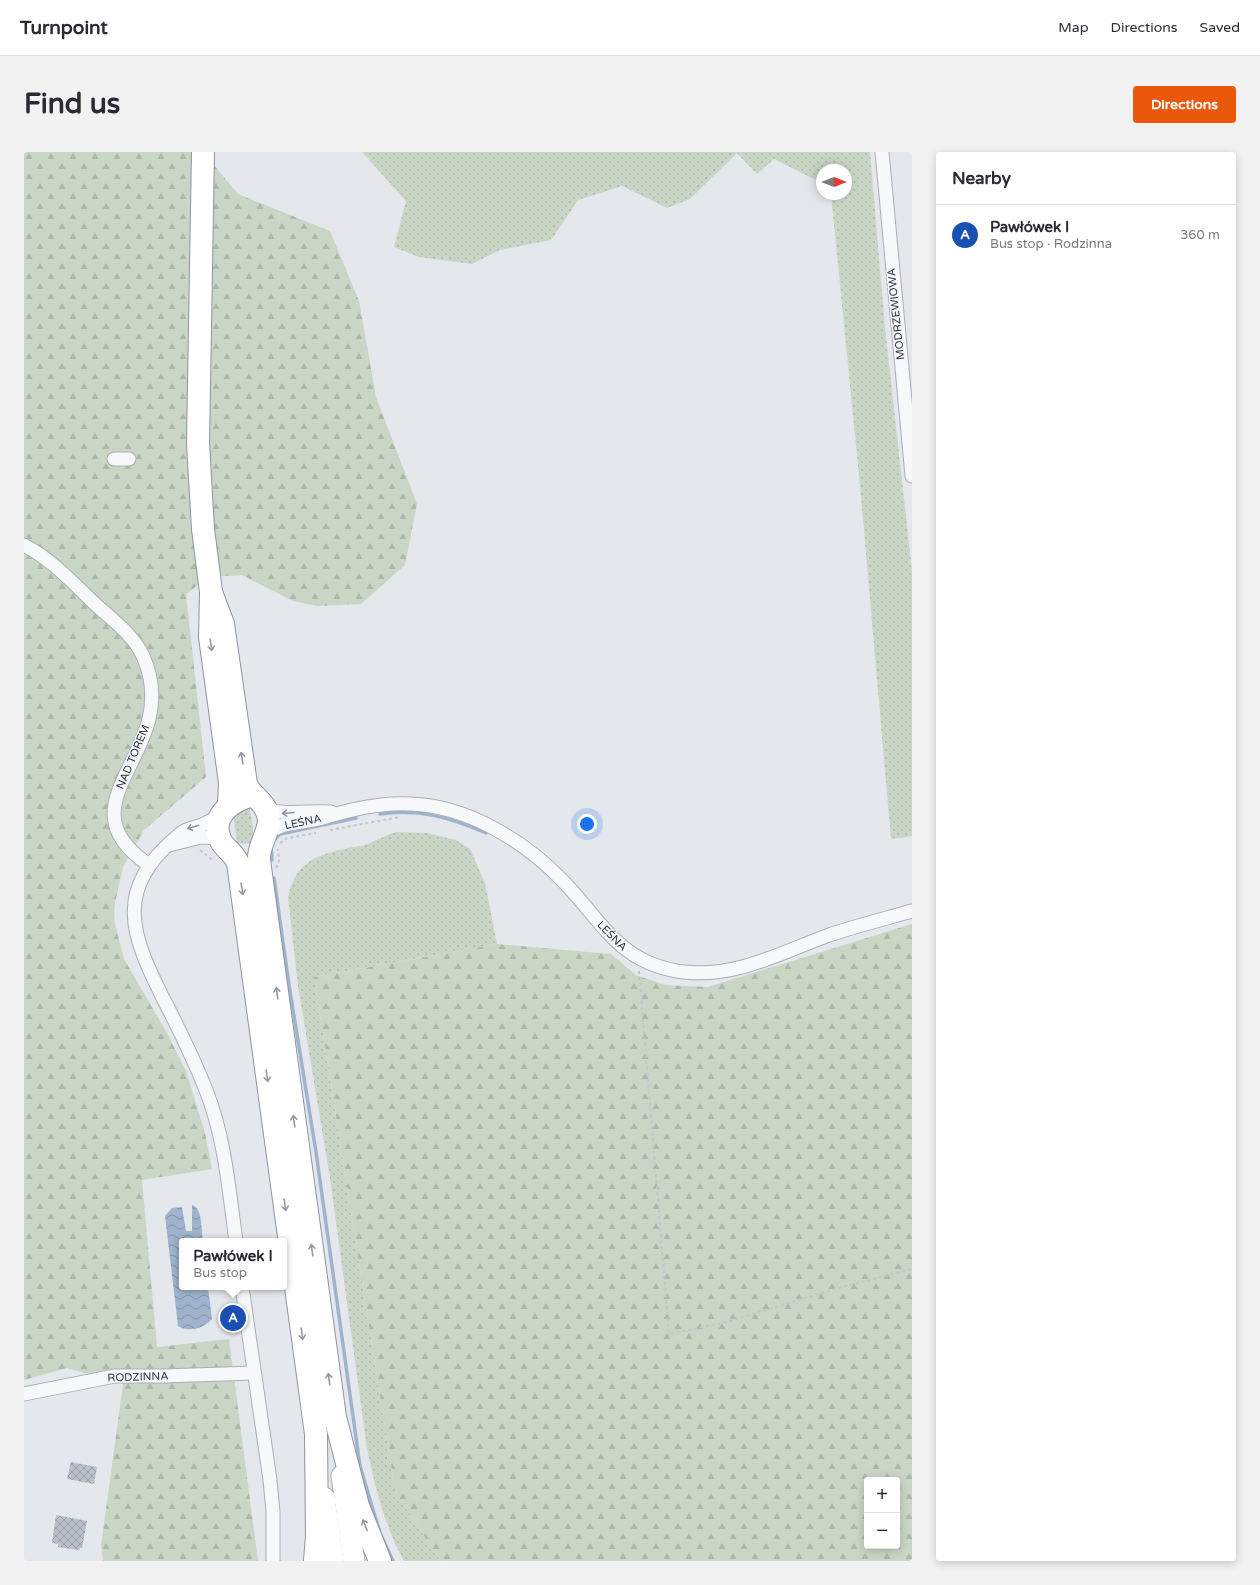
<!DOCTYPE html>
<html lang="en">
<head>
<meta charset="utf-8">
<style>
  :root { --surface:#fff; --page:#f2f2f3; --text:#2b2b33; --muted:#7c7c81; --line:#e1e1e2; --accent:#ea580c }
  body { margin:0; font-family:"Varela Round",sans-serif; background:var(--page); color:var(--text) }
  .controls { position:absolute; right:12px; bottom:12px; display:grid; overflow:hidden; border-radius:4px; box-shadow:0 2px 10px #0003 }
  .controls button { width:36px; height:36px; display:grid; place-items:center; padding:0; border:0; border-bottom:1px solid var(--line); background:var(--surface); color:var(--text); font:20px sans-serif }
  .compass { position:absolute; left:792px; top:12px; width:36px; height:36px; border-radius:50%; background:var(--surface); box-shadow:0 2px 10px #0003; rotate:90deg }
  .you { position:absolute; left:563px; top:672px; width:14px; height:14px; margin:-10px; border:3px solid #fff; border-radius:50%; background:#1a73e8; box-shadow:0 0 0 6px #1a73e833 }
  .badge { display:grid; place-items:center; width:26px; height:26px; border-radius:50%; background:var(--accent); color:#fff; font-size:13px; font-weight:700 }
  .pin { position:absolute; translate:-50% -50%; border:2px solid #fff; box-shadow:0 1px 4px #0006 }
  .popup { position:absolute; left:155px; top:1086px; width:108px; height:52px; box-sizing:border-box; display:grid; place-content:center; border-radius:4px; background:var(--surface); filter:drop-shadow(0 1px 3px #0005); font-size:13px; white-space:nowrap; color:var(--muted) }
  .popup b { font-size:15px; color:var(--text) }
  .popup::after { content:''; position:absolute; left:50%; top:100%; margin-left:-8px; border:8px solid transparent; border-top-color:var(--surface) }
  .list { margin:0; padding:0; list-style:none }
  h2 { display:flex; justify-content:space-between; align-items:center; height:52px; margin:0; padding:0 16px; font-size:17px }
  h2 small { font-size:13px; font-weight:400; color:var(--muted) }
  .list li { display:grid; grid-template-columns:26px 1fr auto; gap:12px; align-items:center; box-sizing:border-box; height:60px; padding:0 16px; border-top:1px solid var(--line) }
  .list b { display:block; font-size:15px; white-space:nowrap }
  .list p { margin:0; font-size:13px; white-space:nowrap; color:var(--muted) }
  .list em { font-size:13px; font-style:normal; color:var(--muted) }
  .map { position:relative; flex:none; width:888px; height:1409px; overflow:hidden; border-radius:4px }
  header { display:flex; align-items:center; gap:24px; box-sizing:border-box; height:56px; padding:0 20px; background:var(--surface); border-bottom:1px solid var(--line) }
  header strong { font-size:19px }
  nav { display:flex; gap:22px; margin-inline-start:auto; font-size:14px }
  .intro { display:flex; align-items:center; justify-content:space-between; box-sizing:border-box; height:96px; padding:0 24px }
  h1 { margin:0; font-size:28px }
  .button { padding:10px 18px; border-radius:4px; background:var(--accent); color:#fff; font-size:14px; font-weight:700 }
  main { display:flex; gap:24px; padding:0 24px }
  aside { flex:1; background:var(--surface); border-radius:4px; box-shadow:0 2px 10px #0003 }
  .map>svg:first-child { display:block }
</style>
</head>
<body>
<header>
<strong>Turnpoint</strong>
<nav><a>Map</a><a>Directions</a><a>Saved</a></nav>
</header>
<div class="intro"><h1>Find us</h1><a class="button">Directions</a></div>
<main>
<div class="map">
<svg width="888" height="1409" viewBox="0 0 888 1409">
  <defs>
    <pattern id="grass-dots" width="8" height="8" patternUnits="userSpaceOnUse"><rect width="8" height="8" fill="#c9d6c5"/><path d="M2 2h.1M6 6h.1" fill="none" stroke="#adb8ab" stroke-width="1.8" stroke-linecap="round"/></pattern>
    <pattern id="forest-firs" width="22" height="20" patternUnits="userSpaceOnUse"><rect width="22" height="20" fill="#c9d6c5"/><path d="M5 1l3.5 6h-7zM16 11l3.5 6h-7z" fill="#adb8ab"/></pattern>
    <pattern id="water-waves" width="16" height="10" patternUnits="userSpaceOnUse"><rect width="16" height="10" fill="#9fb4cc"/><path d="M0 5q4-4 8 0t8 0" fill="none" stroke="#8293a7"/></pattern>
    <pattern id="building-cross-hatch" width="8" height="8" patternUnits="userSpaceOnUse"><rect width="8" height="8" fill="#bbc0ca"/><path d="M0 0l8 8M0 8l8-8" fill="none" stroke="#989da6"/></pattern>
  </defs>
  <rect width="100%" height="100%" fill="#e4e7ec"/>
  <g fill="url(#grass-dots)">
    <polygon points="338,0 846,0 861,176 888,419 888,684 867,687 836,333 807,42 822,42 822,18 798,18 798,31 750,7 733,22 713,1 666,47 643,56 598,34 554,48 527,88 476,98 448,112 395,105 370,95 382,49"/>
    <polygon points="225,653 230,683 226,692 213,691 209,662"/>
    <path d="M 372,680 L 403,681 L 432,688 L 446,697 L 461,731 L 473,792 L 290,825 L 371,1339 L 417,1409 L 380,1409 C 361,1375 351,1335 343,1297 L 306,1026 L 274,834 L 264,745 C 271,713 288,704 320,697 C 327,695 336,695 344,692 C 353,688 362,683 372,680 Z"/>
  </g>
  <g fill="url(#forest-firs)" fill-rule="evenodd">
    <polygon points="0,0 179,0 214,42 306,79 335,149 352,245 393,352 381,413 337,452 293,454 269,449 218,423 185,425 162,442 182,625 120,678 99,715 91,751 90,768 100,807 143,881 162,919 181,981 188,1017 118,1028 133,1195 205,1187 234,1409 79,1409 77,1394 99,1232 43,1216 0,1228"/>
    <path d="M 888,772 L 888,1409 L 417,1409 L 371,1339 L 290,825 L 473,792 L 587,802 L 612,823 L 641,833 L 684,835 ZM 843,1328 L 873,1328 L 873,1394 L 843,1394 Z"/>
  </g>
  <path fill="url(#water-waves)" d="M 168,1053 C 179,1056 177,1078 179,1089 L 158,1089 L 158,1135 L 184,1135 L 188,1167 C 180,1176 165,1181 154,1174 L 141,1064 L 148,1056 L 158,1055 L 162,1079 L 168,1079 Z"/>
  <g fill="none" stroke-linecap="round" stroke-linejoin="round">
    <g stroke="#9fb4cc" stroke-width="3.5">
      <path d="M 356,662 C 395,656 427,666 462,681"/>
      <polyline points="249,689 256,682 332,666"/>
      <polyline points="247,695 248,708"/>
      <polyline points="250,726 265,833 292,1000 336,1314 356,1381 369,1409"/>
    </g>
  </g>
  <g fill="url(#building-cross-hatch)">
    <polygon points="47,1310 73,1315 70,1332 43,1327"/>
    <polygon points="32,1363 63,1369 58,1396 56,1396 55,1398 34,1395 34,1392 28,1391"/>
  </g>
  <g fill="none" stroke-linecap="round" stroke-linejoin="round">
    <defs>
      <g id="street">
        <polyline points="858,0 888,324"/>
        <polyline points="90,307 105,307"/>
        <path d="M 0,393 C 27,407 48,430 70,451 C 87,467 109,482 119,504 C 128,524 130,546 125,567 C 111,624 54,665 125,713"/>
        <path d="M 242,657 C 263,664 286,658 307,660"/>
        <path d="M 197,663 C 191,667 185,670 178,673 C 170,676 162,676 156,682 C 88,737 107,783 141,850 C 156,879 170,908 182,938 C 201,986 205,1039 212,1089"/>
        <path d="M 243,680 C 248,678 254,675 260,673 C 271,670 283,670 295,667 C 325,658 356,650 387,652 C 443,654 499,688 538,728 C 579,770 595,812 660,820 C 711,826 759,800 805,783 C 832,774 860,767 888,759"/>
        <polyline points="145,693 177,685 196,686"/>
        <polyline points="218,1135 246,1328 249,1360 249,1409"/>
        <polyline points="0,1242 91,1224 139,1224 230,1221"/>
      </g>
      <g id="primary">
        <polyline points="318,1324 330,1409"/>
        <polyline points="300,1346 309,1409"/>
      </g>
      <g id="highway">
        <polyline points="179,0 174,291 179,377 187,440 186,485 206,631 205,653"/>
        <path d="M 187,440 L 199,472 L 222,632 C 227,644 239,648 243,660 C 250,676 234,690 235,708 L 311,1265 L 334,1354 L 356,1409"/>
        <path d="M 229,643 C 209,648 186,663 196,687 C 200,697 209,699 214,711 L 292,1282 L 293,1384 L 291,1409"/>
      </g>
    </defs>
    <use href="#street" stroke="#a9aeb7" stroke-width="15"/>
    <use href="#primary" stroke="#a3abb8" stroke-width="23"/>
    <use href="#highway" stroke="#8b94a3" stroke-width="24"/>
    <g stroke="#c2c5cb" stroke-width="2" stroke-dasharray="3 3" stroke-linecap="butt">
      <polyline points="306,678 376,665"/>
      <polyline points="256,691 263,686 292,681"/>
      <polyline points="176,698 190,709"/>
      <polyline points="252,716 255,709 254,697"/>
      <polyline points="615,819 645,1182 703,1170 814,1136 888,1117"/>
    </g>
    <use href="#street" stroke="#f7f8fa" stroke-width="13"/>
    <use href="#primary" stroke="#fff" stroke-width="21"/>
    <use href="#highway" stroke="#fff" stroke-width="22"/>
  </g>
  <defs><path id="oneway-shaft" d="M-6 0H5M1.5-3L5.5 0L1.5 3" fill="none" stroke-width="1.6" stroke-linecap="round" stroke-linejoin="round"/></defs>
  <g stroke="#959aa2">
    <use href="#oneway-shaft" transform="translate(187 493) rotate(82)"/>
    <use href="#oneway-shaft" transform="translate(218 606) rotate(-99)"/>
    <use href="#oneway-shaft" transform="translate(218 737) rotate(81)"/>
    <use href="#oneway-shaft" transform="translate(253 841) rotate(-98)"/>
    <use href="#oneway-shaft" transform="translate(243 924) rotate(82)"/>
    <use href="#oneway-shaft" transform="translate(270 969) rotate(-98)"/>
    <use href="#oneway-shaft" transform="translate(261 1053) rotate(82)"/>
    <use href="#oneway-shaft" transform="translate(288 1098) rotate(-98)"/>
    <use href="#oneway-shaft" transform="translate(278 1182) rotate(82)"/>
    <use href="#oneway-shaft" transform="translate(305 1227) rotate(-98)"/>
    <use href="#oneway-shaft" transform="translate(341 1373) rotate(-111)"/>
  </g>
  <g stroke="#9196a0">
    <use href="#oneway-shaft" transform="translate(264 661) rotate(175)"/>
    <use href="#oneway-shaft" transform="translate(169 675) rotate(163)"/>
  </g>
  <g text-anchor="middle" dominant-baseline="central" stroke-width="3" stroke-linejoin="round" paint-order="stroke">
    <g font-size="11" fill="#2b3445" stroke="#f4f6f9">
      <text transform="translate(872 162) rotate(-96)">MODRZEWIOWA</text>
      <text transform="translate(109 605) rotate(-67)">NAD TOREM</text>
      <text transform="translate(279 670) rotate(-12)">LEŚNA</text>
      <text transform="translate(588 784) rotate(45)">LEŚNA</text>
      <text transform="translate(114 1225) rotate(-2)">RODZINNA</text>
    </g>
  </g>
</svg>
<div class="controls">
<button>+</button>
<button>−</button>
</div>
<svg class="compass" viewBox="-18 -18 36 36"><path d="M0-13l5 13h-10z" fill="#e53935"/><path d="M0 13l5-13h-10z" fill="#7c7c81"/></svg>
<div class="you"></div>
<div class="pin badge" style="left:209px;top:1166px;background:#1a4fb4">A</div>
<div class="popup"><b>Pawłówek I</b>Bus stop</div>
</div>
<aside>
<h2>Nearby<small></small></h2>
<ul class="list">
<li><span class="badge" style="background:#1a4fb4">A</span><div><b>Pawłówek I</b><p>Bus stop · Rodzinna</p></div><em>360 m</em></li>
</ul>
</aside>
</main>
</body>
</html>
